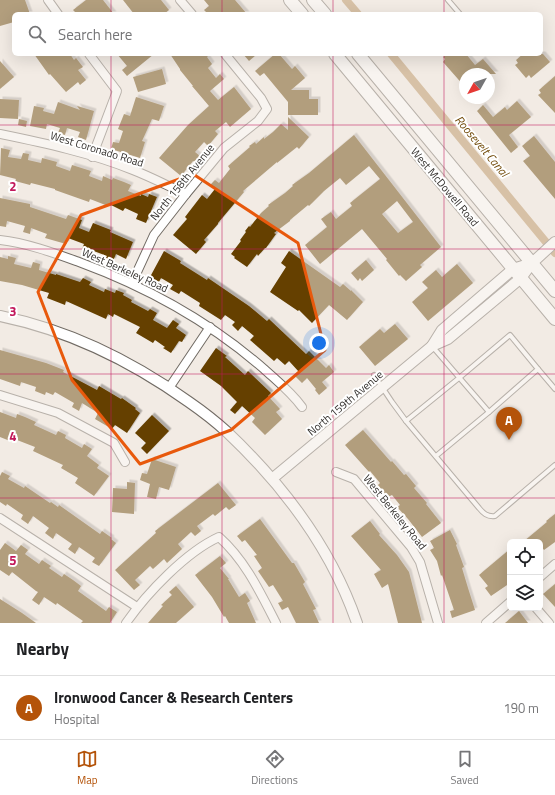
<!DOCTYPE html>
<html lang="en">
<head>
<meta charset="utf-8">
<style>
  :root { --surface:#fff; --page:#f2f2f2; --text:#202124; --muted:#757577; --line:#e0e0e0; --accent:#b45309 }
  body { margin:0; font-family:"Titillium Web",sans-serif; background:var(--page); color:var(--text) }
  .controls { position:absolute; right:12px; bottom:12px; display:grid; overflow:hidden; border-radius:6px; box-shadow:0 4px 16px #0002 }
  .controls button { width:36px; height:36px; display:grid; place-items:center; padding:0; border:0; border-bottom:1px solid var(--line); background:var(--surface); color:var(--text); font:20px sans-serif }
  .compass { position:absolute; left:459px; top:68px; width:36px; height:36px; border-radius:50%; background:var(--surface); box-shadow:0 4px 16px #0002; rotate:230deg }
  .you { position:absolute; left:319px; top:343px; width:14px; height:14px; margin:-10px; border:3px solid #fff; border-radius:50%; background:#1a73e8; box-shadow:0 0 0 6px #1a73e833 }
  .badge { display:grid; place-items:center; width:26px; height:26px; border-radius:50%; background:var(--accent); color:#fff; font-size:13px; font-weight:700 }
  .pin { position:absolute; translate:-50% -33px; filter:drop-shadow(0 1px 2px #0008) }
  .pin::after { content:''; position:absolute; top:21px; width:14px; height:12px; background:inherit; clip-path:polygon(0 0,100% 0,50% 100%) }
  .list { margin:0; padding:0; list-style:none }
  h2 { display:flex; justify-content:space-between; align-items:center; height:52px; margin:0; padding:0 16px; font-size:17px }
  h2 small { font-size:13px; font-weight:400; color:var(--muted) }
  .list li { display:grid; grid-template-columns:26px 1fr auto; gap:12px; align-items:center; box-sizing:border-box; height:64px; padding:0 16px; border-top:1px solid var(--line) }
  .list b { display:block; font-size:15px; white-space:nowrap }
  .list p { margin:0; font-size:13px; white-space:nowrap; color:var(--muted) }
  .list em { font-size:13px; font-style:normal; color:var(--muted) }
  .icon { flex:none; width:22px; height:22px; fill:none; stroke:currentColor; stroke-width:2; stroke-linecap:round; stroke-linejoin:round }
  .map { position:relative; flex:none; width:555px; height:623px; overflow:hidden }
  .search { position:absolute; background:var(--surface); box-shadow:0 4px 16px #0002; left:12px; right:12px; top:12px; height:44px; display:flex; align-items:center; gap:10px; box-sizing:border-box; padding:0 14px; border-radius:6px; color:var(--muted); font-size:15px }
  .sheet { height:116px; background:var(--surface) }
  nav { display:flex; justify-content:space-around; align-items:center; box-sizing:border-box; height:56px; border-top:1px solid var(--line); background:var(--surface); font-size:11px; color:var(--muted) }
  nav a { display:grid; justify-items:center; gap:2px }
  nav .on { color:var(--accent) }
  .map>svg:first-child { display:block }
</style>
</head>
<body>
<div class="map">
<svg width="555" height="623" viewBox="0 0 555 623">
  <defs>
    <filter id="shadow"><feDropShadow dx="2.5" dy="-2.5" stdDeviation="0" flood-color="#0004"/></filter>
  </defs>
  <rect width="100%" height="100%" fill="#f2ebe4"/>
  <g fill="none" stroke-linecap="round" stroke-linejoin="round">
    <g stroke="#b78f5c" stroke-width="8">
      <polyline points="346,0 358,14"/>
      <polyline points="391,54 555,253"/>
    </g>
  </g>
  <g fill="#654106" fill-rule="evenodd" filter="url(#shadow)">
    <polygon points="0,0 25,0 30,14 14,14 14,22 0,26"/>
    <polygon points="86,0 103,0 114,14 77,14 73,10"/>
    <polygon points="123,0 161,0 169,10 164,14 134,14"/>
    <polygon points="204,0 235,0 247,14 208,14 204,10 209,6"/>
    <polygon points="34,54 70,54 74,60 76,58 83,67 78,70 86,80 80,85 78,82 66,92 50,74 49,75"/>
    <polygon points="117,54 154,54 127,76 122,70 127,66"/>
    <polygon points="170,54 210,54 207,57 212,64 208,68 216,78 220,74 224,79 210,91 218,100 234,87 251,109 230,127 226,122 215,131 218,134 208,146 204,142 195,152 200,156 195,162 193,161 181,176 159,158 188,125 209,106 192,86 193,86 180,70 180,69"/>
    <polygon points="243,54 257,54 249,61"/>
    <polygon points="275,54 279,54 292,69 295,66 305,78 291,90 309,90 309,99 318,99 318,115 288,115 288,102 264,73 260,76 255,71"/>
    <polygon points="447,54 466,54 475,65 483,59 496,74 465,74 465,87 443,62 445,59 443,57"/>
    <polygon points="523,54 543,54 550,62 531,78 529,75 526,78 515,65 518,63 516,60"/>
    <polygon points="0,61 14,77 0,89"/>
    <polygon points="162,69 166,84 138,92 133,77"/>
    <polygon points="555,76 555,113 538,95 541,93 539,90"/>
    <polygon points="136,97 164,106 159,121 152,119 142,141 145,142 140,158 111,149 113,142 119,143 123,131 118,129 124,114 130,116"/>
    <polygon points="0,99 19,100 18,119 0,118"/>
    <polygon points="517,101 531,117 509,135 518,147 511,153 477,111 483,105 493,117 505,107 507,110"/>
    <polygon points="58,102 80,110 77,106 94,111 86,140 78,137 80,132 67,128 65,135 58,133 60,128 47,124 46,129 30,126 34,106 44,108 43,111 54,114"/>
    <polygon points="288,117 309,137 299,149 297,147 277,163 277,162 243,191 244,192 218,223 218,224 204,240 206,242 196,254 173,235 187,219 185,217 202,195 207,199 215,189 210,185 215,180 219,183 230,169 228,166 250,147 249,146 255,142 256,144 264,137 264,139 273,132 281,124 288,130"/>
    <polygon points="19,119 27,121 26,127 18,125"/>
    <path d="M 354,135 L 441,247 L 420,265 L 422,267 L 406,281 L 400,275 L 399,276 L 386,260 L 387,259 L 362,229 L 320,264 L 305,245 L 327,227 L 321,219 L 331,212 L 336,219 L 352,206 L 350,203 L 380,179 L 369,166 L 346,185 L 340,178 L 324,191 L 309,206 L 308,205 L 290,220 L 290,221 L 274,233 L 276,234 L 266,248 L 265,248 L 258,256 L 257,254 L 247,267 L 234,258 L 235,257 L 231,254 L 241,241 L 240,240 L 246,232 L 245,231 L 249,226 L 250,227 L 261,213 L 269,206 L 268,205 L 285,193 L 293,186 L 292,185 L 309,173 ZM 397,201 L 413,222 L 398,233 L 382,214 Z"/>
    <polygon points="534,136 555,162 555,199 523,161 530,156 522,146"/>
    <polygon points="1,148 10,150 8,157 21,159 23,153 29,154 28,160 41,163 42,158 57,162 56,166 70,171 72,165 91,171 89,176 102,181 103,176 112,180 113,178 124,182 131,185 128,191 141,196 141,194 148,197 149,194 157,197 146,223 136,219 138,214 125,208 123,211 109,204 108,206 90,199 89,202 55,190 55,189 31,183 30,185 15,181 16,179 0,175"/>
    <polygon points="0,198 30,204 30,207 66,219 68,215 82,220 79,228 89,232 93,223 111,230 110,232 133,242 126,259 116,254 113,261 106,258 107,256 91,250 90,252 82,249 84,244 68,238 66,244 45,238 47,234 31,228 30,234 23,232 25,226 7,221 6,227 0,226"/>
    <polygon points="164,251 181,261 180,263 207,280 208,278 249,306 267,321 269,319 306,354 309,351 326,368 329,365 334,372 322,382 327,388 319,395 315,390 316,389 307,378 302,383 295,376 299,372 289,361 285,365 277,358 274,361 250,340 254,336 242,326 238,331 232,325 235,322 225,315 221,320 199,306 200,303 181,291 179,294 170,289 173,285 161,278 159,282 150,277"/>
    <polygon points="289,251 340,287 343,284 351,291 351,290 363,302 347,320 329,305 312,323 299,310 298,311 270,292 286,267 281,263"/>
    <polygon points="8,256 16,258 14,264 31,268 33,262 40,264 39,270 56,275 56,274 80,282 83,278 91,282 89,285 104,292 105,289 115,293 116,290 124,293 123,295 132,300 131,302 148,311 150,309 157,313 153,320 167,328 173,320 179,324 176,328 186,335 182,342 179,341 171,353 163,348 165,347 155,340 153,343 136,333 140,327 114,314 113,317 108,314 106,319 66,301 65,305 47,298 49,293 22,285 0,281 0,257 8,259"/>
    <polygon points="366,260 374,270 362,281 360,278 358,281 351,273"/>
    <polygon points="457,264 473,283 428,321 412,302 428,288 422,282 436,270 442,277"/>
    <polygon points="395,324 408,339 375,366 359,347 380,329 384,333"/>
    <polygon points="216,348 227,356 225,357 245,375 248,371 271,393 268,396 280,409 276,412 282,419 265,435 252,422 255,418 242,406 235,414 230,410 237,402 221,386 200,371"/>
    <polygon points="0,350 46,363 64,370 63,372 97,390 99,386 121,399 122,398 136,408 135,409 140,413 127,433 115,425 112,429 95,419 98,413 82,403 79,411 72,407 74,403 55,392 53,395 46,392 45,395 35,391 36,387 21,382 20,386 0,379"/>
    <polygon points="0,412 16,418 17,414 25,417 36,422 34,425 56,435 58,431 66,435 65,438 82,448 84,444 92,449 87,456 99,465 97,468 109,476 94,496 75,483 78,478 61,468 63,465 33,451 35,447 17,440 15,443 0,437"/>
    <polygon points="152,415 169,431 147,454 141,448 146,443 135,433"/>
    <polygon points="363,430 391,462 392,461 404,475 406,474 416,486 414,488 427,503 426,504 441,523 422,537 408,519 397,507 400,505 392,495 388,497 378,485 380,483 370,471 369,472 345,445"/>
    <polygon points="152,459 176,467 169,490 159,487 156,499 147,497 150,484 140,480 142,473 147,474"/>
    <polygon points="2,472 10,476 8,479 24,488 25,486 50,503 51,502 58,507 59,505 100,534 102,531 112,538 111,539 116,543 99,566 92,562 95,558 79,547 75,554 68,549 72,544 56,533 53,539 45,533 49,528 33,516 28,524 21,519 23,515 7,504 6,506 0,502 0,476"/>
    <polygon points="127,482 135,483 134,514 112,512 113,488 127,489"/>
    <polygon points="218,483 236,505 229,510 226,507 215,516 213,514 197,526 201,531 195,536 191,532 178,544 182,549 167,563 164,559 153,569 150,566 135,580 140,585 134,590 115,570 156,533 155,531"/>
    <polygon points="555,514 555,542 544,550 540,545 540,542 523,542 547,522 546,521"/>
    <polygon points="260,519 292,563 294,563 305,582 303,584 316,609 313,610 319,623 296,623 288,607 282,610 278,603 283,601 273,585 269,587 258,571 262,568 254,556 257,555 245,540 242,542 237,536"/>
    <polygon points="370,521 380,534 379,535 397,555 409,572 422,623 398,623 388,584 382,588 374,574 381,570 351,536"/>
    <polygon points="450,530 457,544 456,545 464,567 462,568 468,588 475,610 452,618 450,611 454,610 442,575 441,576 437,561 430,550 434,548 430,541"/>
    <polygon points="5,543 16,551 21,545 28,550 25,554 39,564 42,560 51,566 49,568 62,577 64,574 73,580 81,586 78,591 106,611 109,607 117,612 110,623 81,623 83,621 57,603 56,605 44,597 39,605 32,600 38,592 36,591 12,572 9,576 0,570 0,550"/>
    <polygon points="510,549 510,583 491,596 485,588 488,586 479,575"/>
    <polygon points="220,556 226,563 220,568 229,579 228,579 239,597 245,593 250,601 247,603 256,623 229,623 225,616 224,617 212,597 195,575"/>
    <polygon points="555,584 555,607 543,594"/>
    <polygon points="176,586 194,607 176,623 148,623 163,606 161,605 172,595 169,592"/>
    <polygon points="0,599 22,613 36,623 0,623"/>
    <polygon points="519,611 528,623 505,623"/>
  </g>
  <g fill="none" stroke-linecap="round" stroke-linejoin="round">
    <defs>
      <g id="service">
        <polyline points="448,0 460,14"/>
        <polyline points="538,369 555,389"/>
        <path d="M 374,375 L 392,402 L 406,421 L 459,378 L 510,335 L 538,369 L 489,412 C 470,390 451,368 432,346"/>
        <path d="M 406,421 L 479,508 C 483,513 487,517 495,516 L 555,465"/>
        <polyline points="436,456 489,412"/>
      </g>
      <g id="minor">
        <polyline points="48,0 58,14"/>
        <polyline points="180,0 192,14"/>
        <polyline points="89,54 117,91 92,157"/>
        <path d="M 0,134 C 44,143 91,153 133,170 C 151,177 168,186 186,194"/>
        <path d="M 0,240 C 27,243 54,253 79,262 C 147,287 209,321 264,369 C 277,381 291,392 302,407"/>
        <polyline points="132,283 154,235 186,194 224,148 258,121 267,109 261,98 225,54"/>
        <polyline points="169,388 210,327"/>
        <polyline points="0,395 58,413 114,443 125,462"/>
        <polyline points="336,472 354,479 411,547 420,562 438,623"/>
        <polyline points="0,518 137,607"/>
        <polyline points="540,577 555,564"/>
        <polyline points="536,608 549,623"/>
        <path d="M 126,623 C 147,593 186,552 219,537 C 245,560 260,592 276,623"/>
        <polyline points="486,623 510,602"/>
      </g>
      <g id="tertiary">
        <path d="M 0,316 C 68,330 133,362 189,402 C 202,411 215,421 227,432 C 283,485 332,550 357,623"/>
        <polyline points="432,346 442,330 513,269 532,263"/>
        <polyline points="273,478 432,346 448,339 521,278 532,263 555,242"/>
      </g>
      <g id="primary">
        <polyline points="290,0 302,14"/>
        <polyline points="313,0 325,14"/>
        <polyline points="335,54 555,319"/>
        <polyline points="358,54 555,291"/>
      </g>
    </defs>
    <use href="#service" stroke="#716b64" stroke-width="6"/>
    <use href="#minor" stroke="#716b64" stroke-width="10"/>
    <use href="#tertiary" stroke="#716b64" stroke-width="12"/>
    <use href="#primary" stroke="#716b64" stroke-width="14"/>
    <use href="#service" stroke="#fff" stroke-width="4"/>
    <use href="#minor" stroke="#fff" stroke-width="8"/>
    <use href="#tertiary" stroke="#fff" stroke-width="10"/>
    <use href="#primary" stroke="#fff" stroke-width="12"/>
  </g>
  <path d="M0 0H555V623H0ZM 193,174 L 298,243 L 325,350 L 231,430 L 140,464 L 72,380 L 38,292 L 81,215 Z" fill="#f2ebe4" fill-opacity=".55" fill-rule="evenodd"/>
  <path fill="none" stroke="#e8590c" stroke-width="3" stroke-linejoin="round" d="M 193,174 L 298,243 L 325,350 L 231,430 L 140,464 L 72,380 L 38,292 L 81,215 Z"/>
  <path fill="none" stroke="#c2185b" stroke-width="1" stroke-opacity="0.55" d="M 111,0 L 111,14M 222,0 L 222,14M 333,0 L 333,14M 444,0 L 444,14M 111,54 L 111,623M 222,54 L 222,623M 333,54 L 333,623M 444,54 L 444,623M 0,125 L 555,125M 0,249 L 555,249M 0,374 L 555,374M 0,498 L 555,498"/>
  <g text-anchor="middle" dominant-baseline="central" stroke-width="4" stroke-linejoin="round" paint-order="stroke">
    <g font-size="11" fill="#322f2c" stroke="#fff">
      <text transform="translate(97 149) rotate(17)">West Coronado Road</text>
      <text transform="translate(182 182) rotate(-51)">North 158th Avenue</text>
      <text transform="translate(445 187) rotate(50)">West McDowell Road</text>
      <text transform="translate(125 270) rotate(24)">West Berkeley Road</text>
      <text transform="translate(345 403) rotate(-40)">North 159th Avenue</text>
      <text transform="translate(395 512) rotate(51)">West Berkeley Road</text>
    </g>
    <g font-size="12" font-style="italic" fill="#714a08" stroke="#fff">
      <text transform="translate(482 146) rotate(50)">Roosevelt Canal</text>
    </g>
  </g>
  <g font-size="13" text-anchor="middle" font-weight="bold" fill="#c2185b" stroke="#fff" stroke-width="4" stroke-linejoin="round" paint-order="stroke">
    <text x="13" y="191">2</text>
    <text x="13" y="316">3</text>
    <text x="13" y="441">4</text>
    <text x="13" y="565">5</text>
  </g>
</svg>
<div class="controls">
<button><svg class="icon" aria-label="locate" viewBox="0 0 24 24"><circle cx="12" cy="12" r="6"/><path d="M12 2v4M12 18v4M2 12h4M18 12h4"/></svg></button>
<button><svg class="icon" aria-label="layers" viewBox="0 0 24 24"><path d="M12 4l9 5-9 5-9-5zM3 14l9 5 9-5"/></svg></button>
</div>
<svg class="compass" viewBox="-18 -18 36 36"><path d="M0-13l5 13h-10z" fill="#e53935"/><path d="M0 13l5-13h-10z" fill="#757577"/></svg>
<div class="you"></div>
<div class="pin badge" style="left:509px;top:440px">A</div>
<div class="search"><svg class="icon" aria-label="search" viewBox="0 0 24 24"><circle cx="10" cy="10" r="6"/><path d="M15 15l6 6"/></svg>Search here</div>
</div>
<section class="sheet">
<h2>Nearby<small></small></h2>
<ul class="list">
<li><span class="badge">A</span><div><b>Ironwood Cancer &amp; Research Centers</b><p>Hospital</p></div><em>190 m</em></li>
</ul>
</section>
<nav>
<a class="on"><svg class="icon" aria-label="map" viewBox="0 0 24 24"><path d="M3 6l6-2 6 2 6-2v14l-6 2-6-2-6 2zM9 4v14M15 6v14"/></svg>Map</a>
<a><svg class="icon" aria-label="directions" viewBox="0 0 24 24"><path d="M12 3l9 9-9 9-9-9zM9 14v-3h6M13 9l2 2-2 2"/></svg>Directions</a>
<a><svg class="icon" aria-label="saved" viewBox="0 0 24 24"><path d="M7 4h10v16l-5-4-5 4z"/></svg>Saved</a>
</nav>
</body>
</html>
